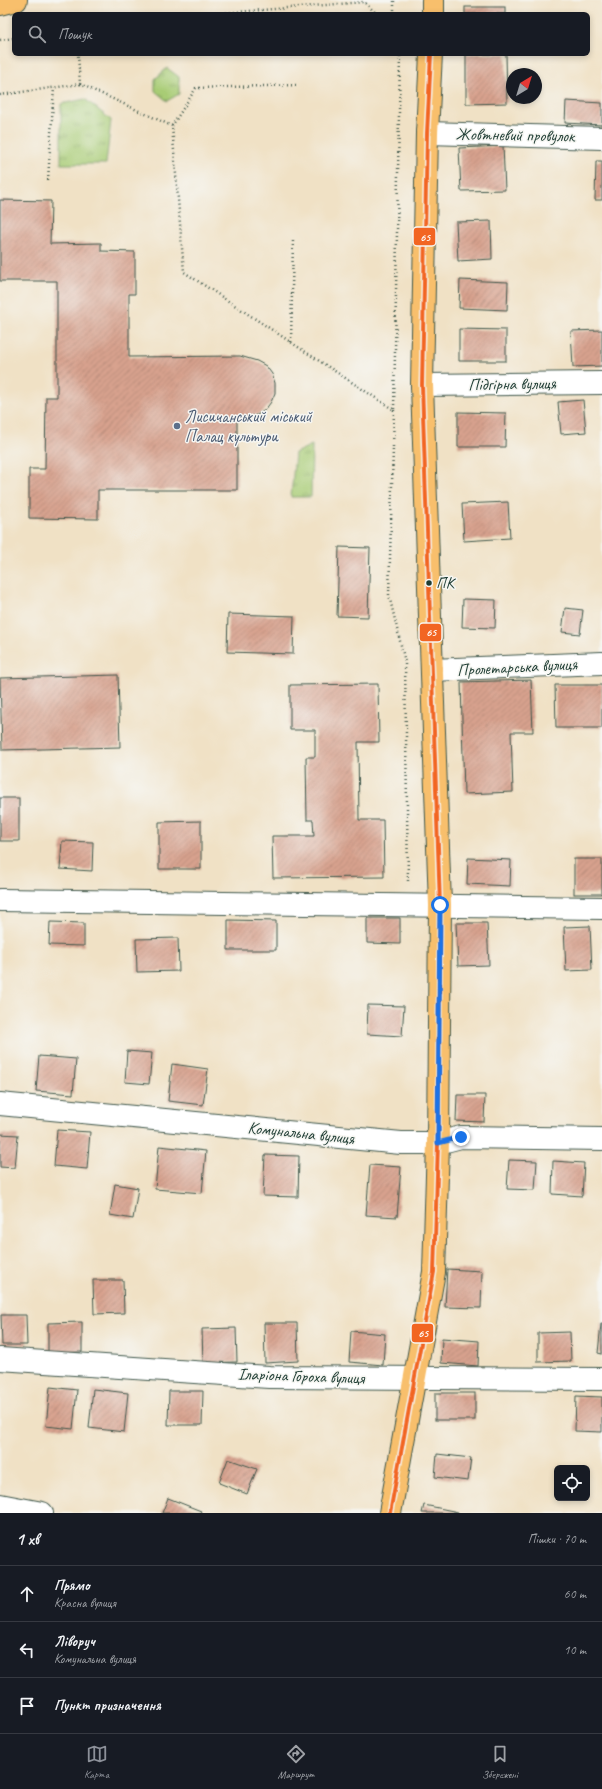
<!DOCTYPE html>
<html lang="uk">
<head>
<meta charset="utf-8">
<style>
  :root { --surface:#171b24; --page:#242831; --text:#f1f3f6; --muted:#9ea1a6; --line:#363941; --accent:#8c9099 }
  body { margin:0; font-family:Caveat,sans-serif; background:var(--page); color:var(--text) }
  .controls { position:absolute; right:12px; bottom:12px; display:grid; overflow:hidden; border-radius:6px; box-shadow:0 2px 6px #0003 }
  .controls button { width:36px; height:36px; display:grid; place-items:center; padding:0; border:0; border-bottom:1px solid var(--line); background:var(--surface); color:var(--text); font:20px sans-serif }
  .compass { position:absolute; left:506px; top:68px; width:36px; height:36px; border-radius:50%; background:var(--surface); box-shadow:0 2px 6px #0003; rotate:38deg }
  .stop { position:absolute; width:12px; height:12px; margin:-9px; border:3px solid #1a73e8; border-radius:50%; background:#fff }
  .stop.end { background:#1a73e8; border-color:#fff; box-shadow:0 1px 4px #0008 }
  .list { margin:0; padding:0; list-style:none }
  h2 { display:flex; justify-content:space-between; align-items:center; height:52px; margin:0; padding:0 16px; font-size:17px }
  h2 small { font-size:13px; font-weight:400; color:var(--muted) }
  .list li { display:grid; grid-template-columns:26px 1fr auto; gap:12px; align-items:center; box-sizing:border-box; height:56px; padding:0 16px; border-top:1px solid var(--line) }
  .list b { display:block; font-size:15px; white-space:nowrap }
  .list p { margin:0; font-size:13px; white-space:nowrap; color:var(--muted) }
  .list em { font-size:13px; font-style:normal; color:var(--muted) }
  .icon { flex:none; width:22px; height:22px; fill:none; stroke:currentColor; stroke-width:2; stroke-linecap:round; stroke-linejoin:round }
  .map { position:relative; flex:none; width:602px; height:1513px; overflow:hidden }
  .search { position:absolute; background:var(--surface); box-shadow:0 2px 6px #0003; left:12px; right:12px; top:12px; height:44px; display:flex; align-items:center; gap:10px; box-sizing:border-box; padding:0 14px; border-radius:6px; color:var(--muted); font-size:15px }
  .sheet { height:220px; background:var(--surface) }
  nav { display:flex; justify-content:space-around; align-items:center; box-sizing:border-box; height:56px; border-top:1px solid var(--line); background:var(--surface); font-size:11px; color:var(--muted) }
  nav a { display:grid; justify-items:center; gap:2px }
  nav .on { color:var(--accent) }
  .map>svg:first-child { display:block }
</style>
</head>
<body>
<div class="map">
<svg width="602" height="1513" viewBox="0 0 602 1513">
  <defs>
    <pattern id="grass-tufts" width="24" height="20" patternUnits="userSpaceOnUse"><rect width="24" height="20" fill="#a8cc75"/><path d="M3 7l-1-3M5 7V3M7 7l1-3M15 17l-1-3M17 17v-4M19 17l1-3" fill="none" stroke="#88a761"/></pattern>
    <pattern id="building-hatch" width="6" height="6" patternUnits="userSpaceOnUse"><rect width="6" height="6" fill="#d8a28e"/><path d="M-1 1l2-2M0 6l6-6M5 7l2-2" fill="none" stroke="#af8575"/></pattern>
  </defs>
  <rect width="100%" height="100%" fill="#f6f6f2"/>
  <filter id="ink" filterUnits="userSpaceOnUse"><feTurbulence type="fractalNoise" baseFrequency=".025" numOctaves="2"/><feDisplacementMap in="SourceGraphic" scale="8" xChannelSelector="R" yChannelSelector="G"/><feConvolveMatrix kernelMatrix="1 2 1 2 8 2 1 2 1" color-interpolation-filters="sRGB"/></filter>
  <filter id="wash" filterUnits="userSpaceOnUse"><feTurbulence type="fractalNoise" baseFrequency=".012" numOctaves="4" result="noise"/><feDisplacementMap in="SourceGraphic" scale="16" xChannelSelector="R" yChannelSelector="G"/><feGaussianBlur stdDeviation="0.9" result="paint"/><feColorMatrix in="noise" values="0 0 0 0 0 0 0 0 0 0 0 0 0 0 0 0 0 1.4 0 .05"/><feComposite in="paint" operator="in"/></filter>
  <g filter="url(#wash)">
    <rect width="100%" height="100%" fill="#f0e1c5"/>
    <g fill="url(#grass-tufts)" stroke="#648454">
      <polygon points="167,68 179,77 179,94 167,101 155,91 155,79"/>
      <polygon points="85,99 111,120 106,164 61,164 61,104"/>
      <polygon points="312,445 311,497 291,497 295,453"/>
    </g>
    <g id="blocks">
      <g fill="url(#building-hatch)">
        <rect x="465" y="7" width="40" height="7"/>
        <polygon points="466,54 506,54 507,103 466,104"/>
        <polygon points="566,101 602,103 602,125 565,123"/>
        <polygon points="503,146 505,190 461,191 459,148"/>
        <polygon points="596,161 602,161 602,200 595,200"/>
        <polygon points="0,200 51,201 50,244 101,243 101,251 135,252 135,294 129,294 129,357 240,356 257,361 266,366 272,374 275,383 275,393 271,402 265,410 257,415 247,417 237,416 237,490 98,490 98,519 29,518 29,469 45,469 46,397 57,397 57,281 0,281"/>
        <polygon points="491,221 492,259 458,261 456,222"/>
        <polygon points="460,280 508,282 507,310 459,308"/>
        <polygon points="459,329 506,330 506,361 459,361"/>
        <polygon points="602,330 602,366 573,367 571,331"/>
        <polygon points="583,400 586,432 561,434 558,402"/>
        <polygon points="458,412 506,413 505,447 458,447"/>
        <polygon points="508,502 510,538 464,541 462,504"/>
        <polygon points="339,547 370,548 368,617 337,616"/>
        <polygon points="463,599 496,600 495,628 462,627"/>
        <polygon points="565,608 583,610 580,634 562,632"/>
        <polygon points="228,614 294,616 293,654 227,652"/>
        <polygon points="118,675 120,747 2,750 0,678"/>
        <polygon points="531,680 533,732 511,732 513,792 464,794 461,682"/>
        <polygon points="378,684 379,742 358,742 359,820 383,820 384,877 273,878 272,836 314,836 313,820 307,820 306,757 315,757 315,730 290,730 290,685"/>
        <polygon points="555,685 602,685 602,728 556,728"/>
        <rect x="0" y="798" width="19" height="43"/>
        <polygon points="201,821 201,869 159,869 159,822"/>
        <polygon points="62,841 93,842 92,871 60,869"/>
        <polygon points="468,858 511,860 510,886 467,884"/>
        <rect x="574" y="859" width="28" height="35"/>
        <polygon points="367,918 400,918 400,944 367,943"/>
        <polygon points="228,920 276,921 276,950 228,950"/>
        <polygon points="50,922 84,923 84,946 49,945"/>
        <polygon points="456,923 487,923 489,965 458,966"/>
        <polygon points="590,926 592,970 566,971 564,927"/>
        <polygon points="178,938 179,971 137,972 136,939"/>
        <polygon points="368,1005 404,1006 402,1036 367,1034"/>
        <polygon points="127,1051 152,1053 149,1084 125,1082"/>
        <polygon points="39,1056 76,1059 73,1094 36,1091"/>
        <polygon points="172,1064 208,1069 203,1105 168,1101"/>
        <polygon points="457,1095 485,1095 484,1122 456,1121"/>
        <polygon points="57,1130 90,1132 87,1169 54,1166"/>
        <polygon points="0,1134 18,1135 15,1168 0,1167"/>
        <polygon points="159,1146 206,1151 202,1193 155,1189"/>
        <polygon points="265,1155 299,1156 298,1197 263,1196"/>
        <polygon points="509,1160 537,1161 535,1190 507,1189"/>
        <polygon points="553,1161 584,1163 582,1196 552,1194"/>
        <polygon points="370,1165 401,1167 397,1217 366,1215"/>
        <polygon points="115,1184 138,1188 133,1219 110,1215"/>
        <polygon points="447,1269 482,1271 481,1308 445,1307"/>
        <polygon points="93,1280 123,1280 124,1313 94,1314"/>
        <polygon points="1,1315 26,1315 27,1345 2,1345"/>
        <polygon points="82,1322 82,1352 48,1353 48,1323"/>
        <polygon points="264,1323 297,1323 298,1361 265,1363"/>
        <polygon points="601,1324 602,1324 602,1354 598,1353"/>
        <polygon points="236,1328 237,1362 203,1363 202,1329"/>
        <polygon points="351,1331 385,1334 383,1365 349,1362"/>
        <polygon points="570,1332 571,1361 538,1362 538,1333"/>
        <polygon points="442,1338 479,1341 478,1366 441,1363"/>
        <polygon points="50,1387 77,1390 73,1429 46,1426"/>
        <polygon points="93,1389 128,1393 124,1432 89,1428"/>
        <polygon points="169,1391 203,1391 202,1425 168,1425"/>
        <rect x="435" y="1393" width="40" height="27"/>
        <polygon points="576,1396 602,1397 602,1432 575,1431"/>
        <polygon points="437,1454 471,1458 468,1481 435,1477"/>
        <polygon points="228,1459 257,1469 247,1494 219,1483"/>
        <polygon points="168,1498 201,1511 200,1513 162,1513"/>
        <polygon points="424,1505 458,1512 458,1513 422,1513"/>
      </g>
    </g>
  </g>
  <g filter="url(#ink)">
    <use href="#blocks" fill-opacity="0" stroke="#3e564a" stroke-width="1"/>
    <g fill="none" stroke-linecap="round" stroke-linejoin="round">
      <defs>
        <g id="minor">
          <polyline points="427,133 602,138"/>
          <polyline points="422,385 602,383"/>
          <polyline points="432,670 602,663"/>
          <polyline points="0,900 602,908"/>
          <polyline points="0,1104 401,1143 438,1143 461,1137 602,1139"/>
          <polyline points="0,1359 269,1377 602,1379"/>
          <polyline points="0,1505 42,1513"/>
        </g>
        <g id="major">
          <polyline points="0,4 16,0"/>
          <polyline points="433,14 433,0"/>
          <polyline points="390,1513 434,1272 438,1143 440,905 422,385 427,133 431,54"/>
        </g>
      </defs>
      <use href="#minor" stroke="#3e564a" stroke-width="24"/>
      <use href="#major" stroke="#3e564a" stroke-width="24"/>
      <g stroke="#3e564a" stroke-width="2.5" stroke-dasharray="1 3" stroke-linecap="butt">
        <polyline points="210,14 364,2 377,14"/>
        <polyline points="394,14 394,0"/>
        <polyline points="0,40 14,38"/>
        <polyline points="80,84 172,126 184,272 394,410 400,54"/>
        <polyline points="0,95 80,84 78,54"/>
        <polyline points="172,126 196,88 299,85"/>
        <polyline points="48,180 54,88"/>
        <polyline points="291,342 293,240"/>
        <polyline points="394,410 389,595 405,662 408,881"/>
      </g>
      <use href="#minor" stroke="#fff" stroke-width="22"/>
      <use href="#major" stroke="#f8bf6c" stroke-width="22"/>
      <defs>
        <polyline id="bus-1" points="390,1513 434,1272 438,1143 440,905 422,385 427,133 431,54"/>
      </defs>
      <use href="#bus-1" stroke="#f6f6f2" stroke-width="7"/>
      <use href="#bus-1" stroke="#f26522" stroke-width="4"/>
    </g>
  </g>
  <g fill="none" stroke-linecap="round" stroke-linejoin="round" filter="url(#ink)">
    <polyline stroke="#1a73e8" stroke-width="5" points="440,905 438,1143 461,1137"/>
  </g>
  <circle fill="#5c6f8a" stroke="#f6f6f2" stroke-width="1.5" cx="177" cy="426" r="4"/>
  <circle fill="#1f3d34" stroke="#f6f6f2" stroke-width="1.5" cx="429" cy="583" r="3.5"/>
  <g text-anchor="middle" dominant-baseline="central" stroke-width="3" stroke-linejoin="round" paint-order="stroke">
    <g font-size="16" fill="#1f3d34" stroke="#f6f6f2" text-anchor="start">
      <text x="436" y="583">ПК</text>
    </g>
    <g font-size="17" fill="#1f3d34" stroke="#f6f6f2">
      <text transform="translate(515 135) rotate(1)">Жовтневий провулок</text>
      <text transform="translate(512 384) rotate(-1)">Підгірна вулиця</text>
      <text transform="translate(517 667) rotate(-3)">Пролетарська вулиця</text>
      <text transform="translate(301 1133) rotate(6)">Комунальна вулиця</text>
      <text transform="translate(301 1376) rotate(2)">Іларіона Гороха вулиця</text>
    </g>
    <g font-size="17" fill="#4e5e75" stroke="#f6f6f2" text-anchor="start">
      <text x="185" y="416">Лисичанський міський<tspan x="185" dy="20">Палац культури</tspan></text>
    </g>
  </g>
  <g stroke="#f6f6f2" stroke-width="1.5">
    <rect x="413" y="227" width="23" height="19" rx="4" fill="#f26522"/>
    <rect x="419" y="623" width="23" height="19" rx="4" fill="#f26522"/>
    <rect x="411" y="1323" width="23" height="20" rx="4" fill="#f26522"/>
  </g>
  <g font-size="11" text-anchor="middle" font-weight="bold" fill="#fff">
    <text x="425" y="241">65</text>
    <text x="431" y="636">65</text>
    <text x="423" y="1337">65</text>
  </g>
</svg>
<div class="controls">
<button><svg class="icon" aria-label="locate" viewBox="0 0 24 24"><circle cx="12" cy="12" r="6"/><path d="M12 2v4M12 18v4M2 12h4M18 12h4"/></svg></button>
</div>
<svg class="compass" viewBox="-18 -18 36 36"><path d="M0-13l5 13h-10z" fill="#e53935"/><path d="M0 13l5-13h-10z" fill="#9ea1a6"/></svg>
<div class="stop" style="left:440px;top:905px"></div>
<div class="stop end" style="left:461px;top:1137px"></div>
<div class="search"><svg class="icon" aria-label="search" viewBox="0 0 24 24"><circle cx="10" cy="10" r="6"/><path d="M15 15l6 6"/></svg>Пошук</div>
</div>
<section class="sheet">
<h2>1 хв<small>Пішки · 70 m</small></h2>
<ul class="list">
<li><svg class="icon" aria-label="ahead" viewBox="0 0 24 24"><path d="M12 20V5M6 11l6-6 6 6"/></svg><div><b>Прямо</b><p>Красна вулиця</p></div><em>60 m</em></li>
<li><svg class="icon" aria-label="left" viewBox="0 0 24 24"><path d="M17 20v-9H6M10 6l-5 5 5 5"/></svg><div><b>Ліворуч</b><p>Комунальна вулиця</p></div><em>10 m</em></li>
<li><svg class="icon" aria-label="arrive" viewBox="0 0 24 24"><path d="M6 21V4h12l-3 4 3 4H6"/></svg><div><b>Пункт призначення</b></div></li>
</ul>
</section>
<nav>
<a class="on"><svg class="icon" aria-label="map" viewBox="0 0 24 24"><path d="M3 6l6-2 6 2 6-2v14l-6 2-6-2-6 2zM9 4v14M15 6v14"/></svg>Карта</a>
<a><svg class="icon" aria-label="directions" viewBox="0 0 24 24"><path d="M12 3l9 9-9 9-9-9zM9 14v-3h6M13 9l2 2-2 2"/></svg>Маршрут</a>
<a><svg class="icon" aria-label="saved" viewBox="0 0 24 24"><path d="M7 4h10v16l-5-4-5 4z"/></svg>Збережені</a>
</nav>
</body>
</html>
